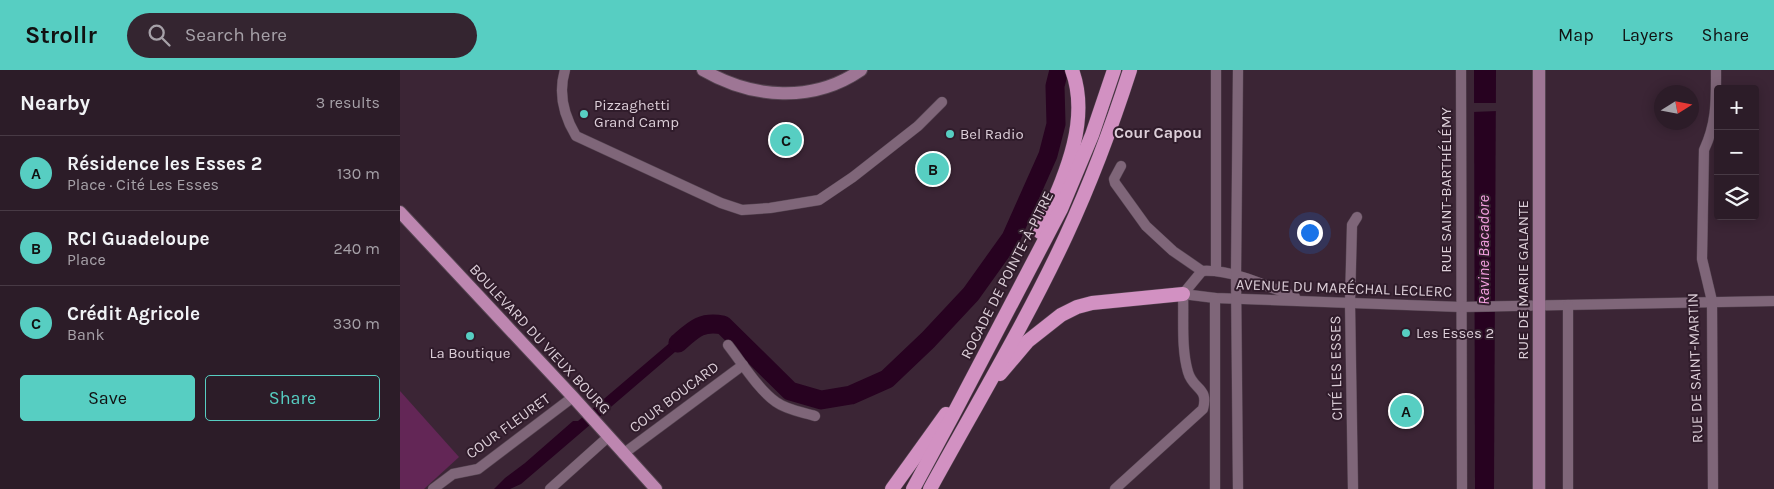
<!DOCTYPE html>
<html lang="en">
<head>
<meta charset="utf-8">
<style>
  :root { --surface:#2c1c28; --page:#342530; --text:#f1f3f6; --muted:#a6a1a8; --line:#483a45; --accent:#57cec2 }
  body { margin:0; font-family:Karla,sans-serif; background:var(--page); color:var(--text) }
  .controls { position:absolute; right:15px; top:15px; display:grid; overflow:hidden; border-radius:5px; box-shadow:0 2px 12px #0003 }
  .controls button { width:45px; height:45px; display:grid; place-items:center; padding:0; border:0; border-bottom:1px solid var(--line); background:var(--surface); color:var(--text); font:25px sans-serif }
  .compass { position:absolute; left:1254px; top:15px; width:45px; height:45px; border-radius:50%; background:var(--surface); box-shadow:0 2px 12px #0003; rotate:79deg }
  .you { position:absolute; left:909px; top:162px; width:18px; height:18px; margin:-12px; border:4px solid #fff; border-radius:50%; background:#1a73e8; box-shadow:0 0 0 8px #1a73e833 }
  .badge { display:grid; place-items:center; width:32px; height:32px; border-radius:50%; background:var(--accent); color:#111; font-size:16px; font-weight:700 }
  .pin { position:absolute; translate:-50% -50%; border:2px solid #fff; box-shadow:0 1px 5px #0006 }
  .list { margin:0; padding:0; list-style:none }
  h2 { display:flex; justify-content:space-between; align-items:center; height:65px; margin:0; padding:0 20px; font-size:21px }
  h2 small { font-size:16px; font-weight:400; color:var(--muted) }
  .list li { display:grid; grid-template-columns:32px 1fr auto; gap:15px; align-items:center; box-sizing:border-box; height:75px; padding:0 20px; border-top:1px solid var(--line) }
  .list b { display:block; font-size:19px; white-space:nowrap }
  .list p { margin:0; font-size:16px; white-space:nowrap; color:var(--muted) }
  .list em { font-size:16px; font-style:normal; color:var(--muted) }
  .actions { display:flex; gap:10px; padding:15px 20px }
  .actions a { flex:1; padding:11px 0; border:1px solid var(--accent); border-radius:5px; text-align:center; font-size:18px; color:var(--accent) }
  .actions .main { background:var(--accent); color:#111 }
  .icon { flex:none; width:28px; height:28px; fill:none; stroke:currentColor; stroke-width:2; stroke-linecap:round; stroke-linejoin:round }
  .map { position:relative; flex:none; width:1374px; height:419px; overflow:hidden }
  header { display:flex; align-items:center; gap:30px; box-sizing:border-box; height:70px; padding:0 25px; background:var(--accent); color:#111 }
  header strong { font-size:24px }
  nav { display:flex; gap:28px; margin-inline-start:auto; font-size:18px }
  .search { width:350px; height:45px; background:var(--page); display:flex; align-items:center; gap:12px; box-sizing:border-box; padding:0 18px; border-radius:28px; color:var(--muted); font-size:19px }
  main { display:flex }
  aside { flex:1; background:var(--surface) }
  .map>svg:first-child { display:block }
</style>
</head>
<body>
<header>
<strong>Strollr</strong>
<div class="search"><svg class="icon" aria-label="search" viewBox="0 0 24 24"><circle cx="10" cy="10" r="6"/><path d="M15 15l6 6"/></svg>Search here</div>
<nav><a>Map</a><a>Layers</a><a>Share</a></nav>
</header>
<main>
<aside>
<h2>Nearby<small>3 results</small></h2>
<ul class="list">
<li><span class="badge">A</span><div><b>Résidence les Esses 2</b><p>Place · Cité Les Esses</p></div><em>130 m</em></li>
<li><span class="badge">B</span><div><b>RCI Guadeloupe</b><p>Place</p></div><em>240 m</em></li>
<li><span class="badge">C</span><div><b>Crédit Agricole</b><p>Bank</p></div><em>330 m</em></li>
</ul>
<div class="actions"><a class="main">Save</a><a>Share</a></div>
</aside>
<div class="map">
<svg width="1374" height="419" viewBox="0 0 1374 419">
  <rect width="100%" height="100%" fill="#3b2535"/>
  <polygon fill="#632656" points="0,321 59,387 24,419 0,419"/>
  <g fill="#270220">
    <polygon points="1074,0 1096,0 1094,419 1075,419"/>
    <polygon points="296,257 292,266 282,276 121,414 110,419 94,419 105,408 125,393 173,351 178,351 286,259"/>
  </g>
  <polygon fill="#3b2535" points="1072,33 1098,33 1098,41 1072,42"/>
  <g fill="none" stroke-linecap="round" stroke-linejoin="round">
    <path stroke="#270220" stroke-width="19" d="M 278,273 C 294,259 301,251 323,255 L 390,321 L 421,330 L 451,325 L 487,309 L 528,270 L 571,224 L 611,168 L 648,85 L 656,54 L 655,16 L 659,0"/>
    <defs>
      <g id="minor">
        <path d="M 165,0 C 158,23 164,46 176,66 L 321,133 L 342,140 L 370,138 L 419,130 L 453,107 L 518,56 L 542,32"/>
        <polyline points="1061,0 1062,419"/>
        <path d="M 721,96 L 714,109 L 715,113 L 746,156 L 773,181 L 802,201 C 831,199 867,216 895,227"/>
        <polyline points="816,200 816,0"/>
        <polyline points="783,224 815,228 1061,237 1374,231"/>
        <polyline points="783,224 802,201"/>
        <polyline points="815,228 815,419"/>
        <polyline points="1168,235 1168,419"/>
        <path d="M 328,275 C 342,293 358,319 376,332 C 387,340 402,342 415,346"/>
        <polyline points="223,384 343,295"/>
        <polyline points="33,419 53,404 78,399 173,327"/>
        <polyline points="150,419 208,367"/>
        <path d="M 715,419 L 803,339 C 809,317 793,320 788,302 C 781,278 784,249 783,224"/>
        <polyline points="838,419 836,206 838,0"/>
        <polyline points="953,419 950,233 952,155 957,147"/>
        <path d="M 1313,419 L 1312,231 L 1302,189 L 1304,80 C 1317,52 1316,30 1316,0"/>
      </g>
      <g id="secondary">
        <path d="M 303,0 C 353,29 413,33 461,0"/>
        <polyline points="1139,0 1139,419"/>
      </g>
      <polyline id="primary" points="0,142 173,327 256,419"/>
      <g id="trunk">
        <path d="M 640,162 C 661,113 692,54 672,0"/>
        <polyline points="600,304 628,271 661,245 677,237 692,233 783,224"/>
        <polyline points="492,419 546,344"/>
        <polyline points="513,419 553,345 661,139 692,65 714,0"/>
        <path d="M 530,419 C 576,335 626,252 666,166 C 691,112 712,56 730,0"/>
      </g>
    </defs>
    <use href="#minor" stroke="#554451" stroke-width="11"/>
    <use href="#secondary" stroke="#554451" stroke-width="14"/>
    <use href="#primary" stroke="#554451" stroke-width="14"/>
    <use href="#trunk" stroke="#554451" stroke-width="15"/>
    <use href="#minor" stroke="#7f6679" stroke-width="10"/>
    <use href="#secondary" stroke="#9e7695" stroke-width="12"/>
    <use href="#primary" stroke="#bd86b0" stroke-width="12"/>
    <use href="#trunk" stroke="#d291c2" stroke-width="14"/>
  </g>
  <g fill="#57cec2" stroke="#301c2b" stroke-width="2">
    <circle cx="184" cy="44" r="5"/>
    <circle cx="550" cy="64" r="5"/>
    <circle cx="1006" cy="263" r="5"/>
    <circle cx="70" cy="266" r="5"/>
  </g>
  <g text-anchor="middle" dominant-baseline="central" stroke-width="4" stroke-linejoin="round" paint-order="stroke">
    <g font-size="15" fill="#dcced8" stroke="#301c2b" text-anchor="start">
      <text x="194" y="35">Pizzaghetti<tspan x="194" dy="17">Grand Camp</tspan></text>
      <text x="560" y="64">Bel Radio</text>
      <text x="1016" y="263">Les Esses 2</text>
      <text x="70" y="283" text-anchor="middle">La Boutique</text>
    </g>
    <g font-size="15" fill="#dcced8" stroke="#301c2b">
      <text transform="translate(1046 120) rotate(-90)">RUE SAINT-BARTHÉLÉMY</text>
      <text transform="translate(607 205) rotate(-63)">ROCADE DE POINTE-À-PITRE</text>
      <text transform="translate(1123 210) rotate(-90)">RUE DE MARIE GALANTE</text>
      <text transform="translate(944 218) rotate(2)">AVENUE DU MARÉCHAL LECLERC</text>
      <text transform="translate(140 269) rotate(47)">BOULEVARD DU VIEUX BOURG</text>
      <text transform="translate(936 298) rotate(-91)">CITÉ LES ESSES</text>
      <text transform="translate(1295 298) rotate(-92)">RUE DE SAINT-MARTIN</text>
      <text transform="translate(274 327) rotate(-37)">COUR BOUCARD</text>
      <text transform="translate(108 356) rotate(-36)">COUR FLEURET</text>
    </g>
    <g font-size="16" font-weight="bold" fill="#dcced8" stroke="#301c2b">
      <text x="758" y="62">Cour Capou</text>
    </g>
    <g font-size="16" font-style="italic" fill="#f4a1e0" stroke="#301c2b">
      <text transform="translate(1083 180) rotate(-90)">Ravine Bacadore</text>
    </g>
  </g>
</svg>
<div class="controls">
<button>+</button>
<button>−</button>
<button><svg class="icon" aria-label="layers" viewBox="0 0 24 24"><path d="M12 4l9 5-9 5-9-5zM3 14l9 5 9-5"/></svg></button>
</div>
<svg class="compass" viewBox="-18 -18 36 36"><path d="M0-13l5 13h-10z" fill="#e53935"/><path d="M0 13l5-13h-10z" fill="#a6a1a8"/></svg>
<div class="you"></div>
<div class="pin badge" style="left:1006px;top:341px">A</div>
<div class="pin badge" style="left:533px;top:99px">B</div>
<div class="pin badge" style="left:386px;top:70px">C</div>
</div>
</main>
</body>
</html>
